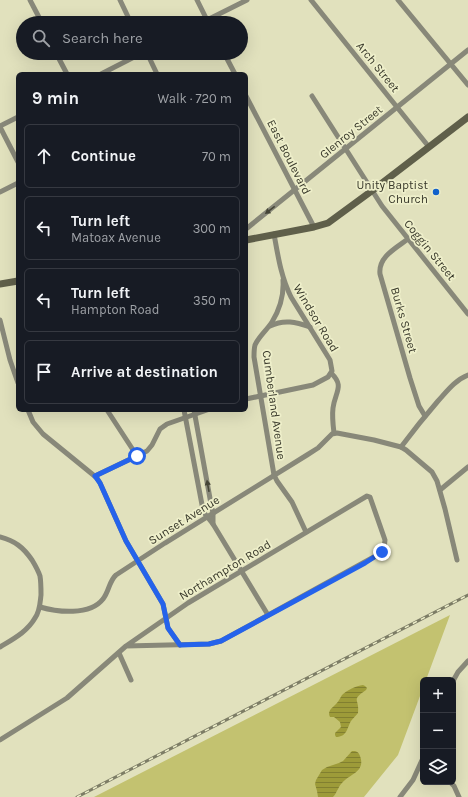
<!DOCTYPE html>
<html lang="en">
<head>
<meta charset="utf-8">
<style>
  :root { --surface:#171b24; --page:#242831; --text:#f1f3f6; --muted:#9ea1a6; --line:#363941 }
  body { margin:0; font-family:Karla,sans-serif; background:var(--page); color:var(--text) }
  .controls { position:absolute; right:12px; bottom:12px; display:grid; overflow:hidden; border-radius:6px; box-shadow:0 4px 16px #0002 }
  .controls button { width:36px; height:36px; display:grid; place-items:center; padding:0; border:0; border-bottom:1px solid var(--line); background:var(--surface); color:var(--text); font:20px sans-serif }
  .stop { position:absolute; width:12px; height:12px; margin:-9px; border:3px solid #2563eb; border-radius:50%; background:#fff }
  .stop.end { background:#2563eb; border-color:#fff; box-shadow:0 1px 4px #0008 }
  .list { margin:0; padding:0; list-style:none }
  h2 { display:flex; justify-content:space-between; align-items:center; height:52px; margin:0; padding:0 16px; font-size:17px }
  h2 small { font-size:13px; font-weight:400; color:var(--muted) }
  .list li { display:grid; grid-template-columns:26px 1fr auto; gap:12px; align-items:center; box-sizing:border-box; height:64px; margin:0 8px 8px; padding:0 8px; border:1px solid var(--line); border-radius:6px }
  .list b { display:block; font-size:15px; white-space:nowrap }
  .list p { margin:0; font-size:13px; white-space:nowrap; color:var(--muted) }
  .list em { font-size:13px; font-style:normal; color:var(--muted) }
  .icon { flex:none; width:22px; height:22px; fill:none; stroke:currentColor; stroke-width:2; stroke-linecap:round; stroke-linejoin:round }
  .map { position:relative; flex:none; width:468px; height:797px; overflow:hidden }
  .search { position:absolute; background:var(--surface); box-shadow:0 4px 16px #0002; left:16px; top:16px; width:232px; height:44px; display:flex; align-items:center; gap:10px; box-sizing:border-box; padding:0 14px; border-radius:22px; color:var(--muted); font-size:15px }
  .panel { position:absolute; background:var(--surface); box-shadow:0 4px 16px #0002; left:16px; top:72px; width:232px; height:340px; border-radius:6px }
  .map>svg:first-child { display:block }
</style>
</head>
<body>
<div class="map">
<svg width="468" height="797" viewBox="0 0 468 797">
  <defs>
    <pattern id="water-rules" width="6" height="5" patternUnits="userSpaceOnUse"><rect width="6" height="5" fill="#9d9b39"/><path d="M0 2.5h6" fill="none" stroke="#817f30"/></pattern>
  </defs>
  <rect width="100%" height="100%" fill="#e1e1bd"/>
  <polygon fill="#c3c270" points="450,615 426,680 423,680 423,688 398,755 364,797 94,797"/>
  <g fill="url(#water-rules)">
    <path d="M 363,685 L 365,686 L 367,688 L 366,690 C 350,701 360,698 358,713 C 356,716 353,718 351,721 C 347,728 347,737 336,737 L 335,735 L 335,733 L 341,727 L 340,722 L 334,717 L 330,717 C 327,711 332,708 336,704 C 339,701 340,698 342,695 C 347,690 356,686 363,685 Z"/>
    <path d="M 352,751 C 356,751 358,751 360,756 C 366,772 349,774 342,783 C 338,787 337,793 333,797 L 318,797 L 317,791 L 315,784 L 316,780 L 322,770 L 327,767 L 339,763 L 343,761 Z"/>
  </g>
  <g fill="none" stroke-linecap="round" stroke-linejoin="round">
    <g stroke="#888879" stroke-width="5">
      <polyline points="30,0 42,23"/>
      <polyline points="120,0 131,23"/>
      <polyline points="197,0 208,22"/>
      <polyline points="311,0 429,147"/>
      <polyline points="398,0 468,85"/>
      <polyline points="201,23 247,0"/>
      <polyline points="56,53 67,74"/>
      <polyline points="147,53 157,74"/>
      <polyline points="224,53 235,74"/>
      <polyline points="101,74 142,53"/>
      <polyline points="246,96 314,227"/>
      <polyline points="312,96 382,206 468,314"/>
      <polyline points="0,126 18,117"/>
      <polyline points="0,127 18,162"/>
      <polyline points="0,192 18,183"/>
      <polyline points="246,229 468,50"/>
      <path d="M 408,239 C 396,248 378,257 380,274 L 410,378 L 419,406 L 425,416"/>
      <path d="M 283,280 C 284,295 280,309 272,322 C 267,330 259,336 255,345 C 254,349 254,353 254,357 L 274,475 L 277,481 L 292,502 L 306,532"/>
      <polyline points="0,320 10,360 18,383"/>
      <path d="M 270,326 C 284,319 296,322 310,327"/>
      <path d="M 331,373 C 345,386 335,392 333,408 C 332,416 333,425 334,433"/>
      <path d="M 246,399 L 313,385 L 328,377 L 332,371 L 330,360 L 291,297 C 281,277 278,256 274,234"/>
      <polyline points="28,410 33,422 43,434 97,478 100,483 126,541 163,604 168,628 180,645"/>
      <polyline points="107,410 137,456"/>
      <polyline points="184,410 203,510 205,514 213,524 268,615"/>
      <polyline points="194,410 211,504 213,513 213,524"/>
      <path d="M 401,447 C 413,431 425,416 438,401 C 447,391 455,380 468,375"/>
      <polyline points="95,476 147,451 152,445 160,429 167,424 207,410"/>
      <polyline points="440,490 468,467"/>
      <path d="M 0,537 C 15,541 23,547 32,560 C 35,565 38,570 40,576 C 41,582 41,589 41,595 C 40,603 40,611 35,618 C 27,632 13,639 0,647"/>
      <path d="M 40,607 C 57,612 90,616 103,599 C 109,592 109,581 116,575 L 165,543 L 307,455 L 318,448 L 332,434 L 337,433 L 374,440 L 401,447 L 406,450 L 432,472 L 437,481 L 445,509 L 457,560"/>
      <polyline points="119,653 131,680"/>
      <polyline points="453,681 458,672 468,661"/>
      <polyline points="0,740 67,698 126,646 188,603 367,496 370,497 385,540 384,548 381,553 221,641 209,644 126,646"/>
      <polyline points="450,782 454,786 459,797"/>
      <polyline points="400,797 413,780 423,758"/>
    </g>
    <g stroke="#5f5f4a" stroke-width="7">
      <polyline points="246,240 314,227 328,223 373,190 468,117"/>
      <polyline points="0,284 18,281"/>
    </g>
    <defs>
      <polyline id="rail" points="77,797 468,595"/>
    </defs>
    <use href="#rail" stroke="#7d7d66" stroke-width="3"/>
    <use href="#rail" stroke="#eeefca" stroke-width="1.5" stroke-dasharray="4.5" stroke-linecap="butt"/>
  </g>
  <defs><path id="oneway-solid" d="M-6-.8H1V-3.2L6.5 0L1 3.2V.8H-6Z"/></defs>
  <g fill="#454537">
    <use href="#oneway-solid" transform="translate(270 210) rotate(142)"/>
    <use href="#oneway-solid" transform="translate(208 486) rotate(-100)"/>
  </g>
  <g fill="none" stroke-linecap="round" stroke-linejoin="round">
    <polyline stroke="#2563eb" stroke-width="5" points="137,456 95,476 100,483 126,541 163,604 168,628 180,645 209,644 221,641 365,563 382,552"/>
  </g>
  <circle fill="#1161cb" stroke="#eeefca" stroke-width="1.5" cx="436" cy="192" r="4"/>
  <g text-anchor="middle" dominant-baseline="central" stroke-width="3.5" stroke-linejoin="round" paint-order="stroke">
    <g font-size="12" fill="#39392b" stroke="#eeefca">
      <text transform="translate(378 67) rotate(51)">Arch Street</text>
      <text transform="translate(351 132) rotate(-39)">Glenroy Street</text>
      <text transform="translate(289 157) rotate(63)">East Boulevard</text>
      <text transform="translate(430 250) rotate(51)">Coggin Street</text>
      <text transform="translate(316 318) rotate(59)">Windsor Road</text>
      <text transform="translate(404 320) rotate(74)">Burks Street</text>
      <text transform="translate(274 405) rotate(82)">Cumberland Avenue</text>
      <text transform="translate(184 520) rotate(-32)">Sunset Avenue</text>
      <text transform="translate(225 570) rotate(-31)">Northampton Road</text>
    </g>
    <g font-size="12" fill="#39392b" stroke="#eeefca" text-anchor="end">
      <text x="428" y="185">Unity Baptist<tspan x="428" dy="14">Church</tspan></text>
    </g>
  </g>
</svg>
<div class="controls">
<button>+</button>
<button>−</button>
<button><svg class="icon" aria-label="layers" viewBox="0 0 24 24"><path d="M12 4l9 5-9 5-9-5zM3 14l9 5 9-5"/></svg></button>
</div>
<div class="stop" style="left:137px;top:456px"></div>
<div class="stop end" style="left:382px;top:552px"></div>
<div class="search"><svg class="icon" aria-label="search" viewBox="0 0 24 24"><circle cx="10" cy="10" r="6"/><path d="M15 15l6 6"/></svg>Search here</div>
<section class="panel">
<h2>9 min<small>Walk · 720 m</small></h2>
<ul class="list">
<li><svg class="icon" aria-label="ahead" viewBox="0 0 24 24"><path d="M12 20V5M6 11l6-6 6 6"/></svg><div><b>Continue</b></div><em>70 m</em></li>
<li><svg class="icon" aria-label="left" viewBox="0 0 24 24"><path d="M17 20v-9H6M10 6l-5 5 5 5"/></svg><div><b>Turn left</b><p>Matoax Avenue</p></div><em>300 m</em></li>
<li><svg class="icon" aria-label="left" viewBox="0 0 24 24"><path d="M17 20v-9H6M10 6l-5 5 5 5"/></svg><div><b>Turn left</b><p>Hampton Road</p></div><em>350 m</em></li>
<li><svg class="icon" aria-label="arrive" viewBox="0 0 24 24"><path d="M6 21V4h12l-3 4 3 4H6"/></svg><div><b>Arrive at destination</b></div></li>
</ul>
</section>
</div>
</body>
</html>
